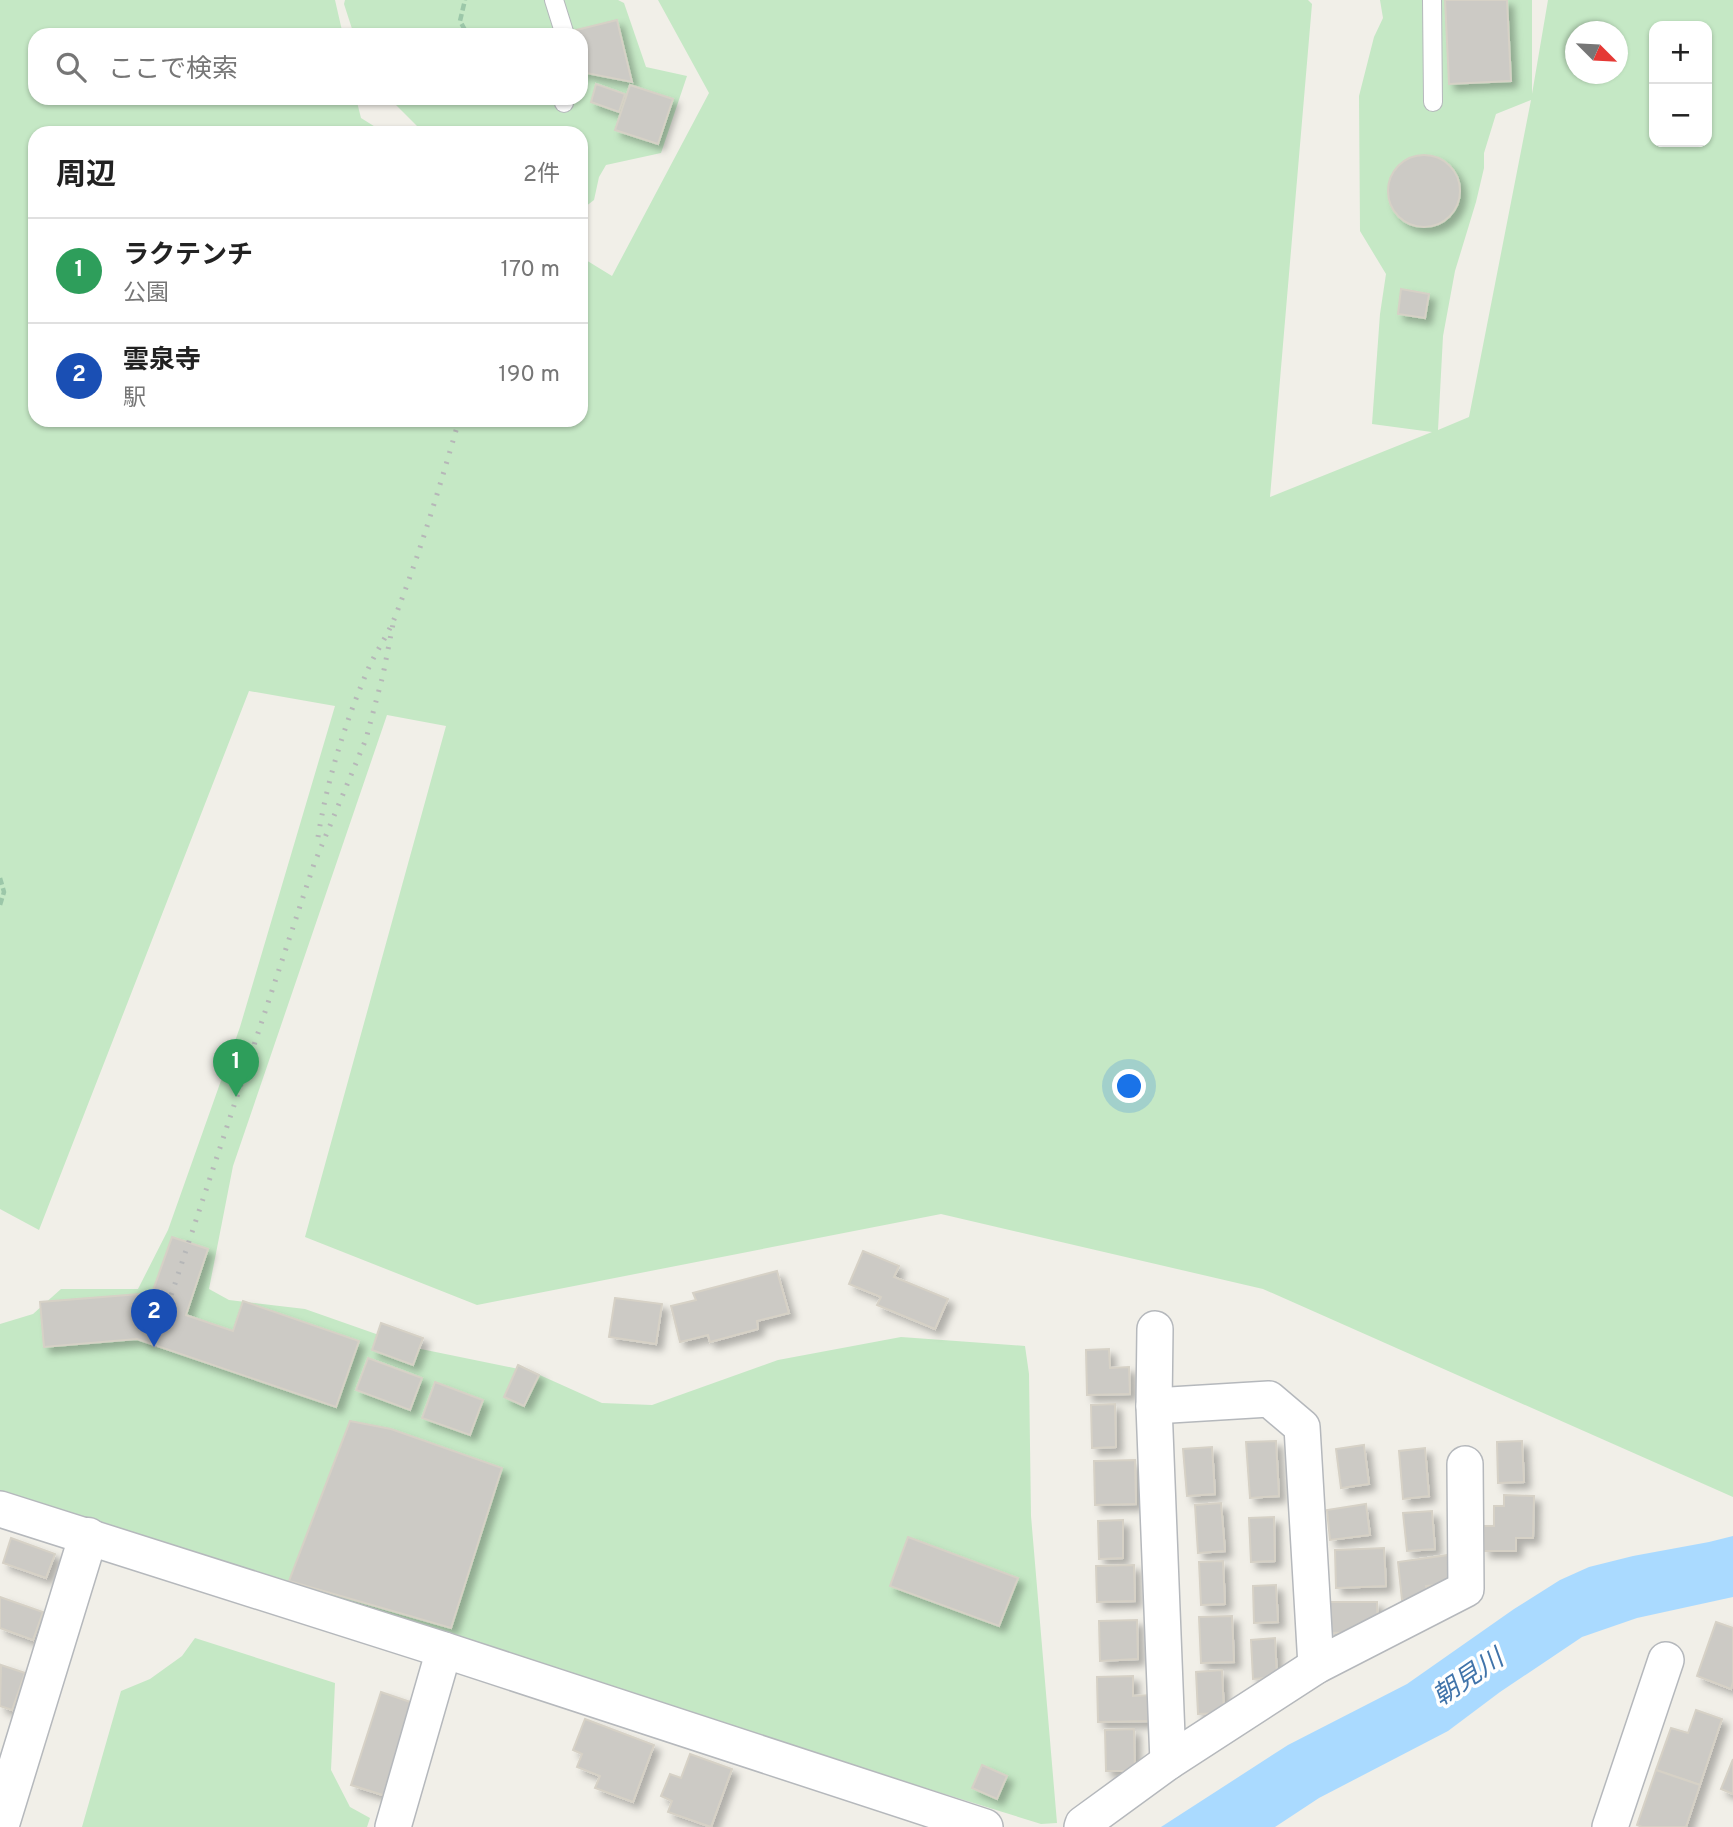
<!DOCTYPE html>
<html lang="ja">
<head>
<meta charset="utf-8">
<style>
  :root { --surface:#fff; --page:#f6f6f6; --text:#222; --muted:#767676; --line:#e0e0e0; --accent:#0f766e }
  body { margin:0; font-family:Overpass,"Noto Sans JP",sans-serif; background:var(--page); color:var(--text) }
  .controls { position:absolute; right:21px; top:21px; display:grid; overflow:hidden; border-radius:14px; box-shadow:0 2px 5px #0004 }
  .controls button { width:63px; height:63px; display:grid; place-items:center; padding:0; border:0; border-bottom:2px solid var(--line); background:var(--surface); color:var(--text); font:35px sans-serif }
  .compass { position:absolute; left:1565px; top:21px; width:63px; height:63px; border-radius:50%; background:var(--surface); box-shadow:0 2px 5px #0004; rotate:114deg }
  .you { position:absolute; left:1130px; top:1087px; width:24px; height:24px; margin:-18px; border:5px solid #fff; border-radius:50%; background:#1a73e8; box-shadow:0 0 0 10px #1a73e833 }
  .badge { display:grid; place-items:center; width:46px; height:46px; border-radius:50%; background:var(--accent); color:#fff; font-size:23px; font-weight:700 }
  .pin { position:absolute; translate:-50% -58px; filter:drop-shadow(0 2px 4px #0008) }
  .pin::after { content:''; position:absolute; top:37px; width:24px; height:21px; background:inherit; clip-path:polygon(0 0,100% 0,50% 100%) }
  .list { margin:0; padding:0; list-style:none }
  h2 { display:flex; justify-content:space-between; align-items:center; height:91px; margin:0; padding:0 28px; font-size:30px }
  h2 small { font-size:23px; font-weight:400; color:var(--muted) }
  .list li { display:grid; grid-template-columns:46px 1fr auto; gap:21px; align-items:center; box-sizing:border-box; height:105px; padding:0 28px; border-top:2px solid var(--line) }
  .list b { display:block; font-size:26px; white-space:nowrap }
  .list p { margin:0; font-size:23px; white-space:nowrap; color:var(--muted) }
  .list em { font-size:23px; font-style:normal; color:var(--muted) }
  .icon { flex:none; width:38px; height:38px; fill:none; stroke:currentColor; stroke-width:2; stroke-linecap:round; stroke-linejoin:round }
  .map { position:relative; flex:none; width:1733px; height:1827px; overflow:hidden }
  .search { position:absolute; background:var(--surface); box-shadow:0 2px 5px #0004; left:28px; top:28px; width:560px; height:77px; display:flex; align-items:center; gap:18px; box-sizing:border-box; padding:0 24px; border-radius:21px; color:var(--muted); font-size:26px }
  .panel { position:absolute; background:var(--surface); box-shadow:0 2px 5px #0004; left:28px; top:126px; width:560px; height:301px; border-radius:21px }
  .map>svg:first-child { display:block }
</style>
</head>
<body>
<div class="map">
<svg width="1733" height="1827" viewBox="0 0 1733 1827">
  <defs>
    <filter id="shadow"><feDropShadow dx="6" dy="6" stdDeviation="3.5" flood-color="#0004"/></filter>
  </defs>
  <rect width="100%" height="100%" fill="#f1efe8"/>
  <g fill="#c5e8c5" fill-rule="evenodd">
    <path d="M 0,0 L 335,0 L 343,35 L 35,35 L 35,98 L 356,98 L 361,118 L 385,133 L 35,133 L 35,420 L 581,420 L 581,257 L 612,276 L 709,93 L 658,0 L 1308,0 L 1312,4 L 1270,497 L 1432,432 L 1372,424 L 1380,314 L 1386,274 L 1360,231 L 1359,96 L 1374,37 L 1383,18 L 1380,0 L 1532,0 L 1532,94 L 1548,0 L 1733,0 L 1733,1497 L 1263,1289 L 941,1214 L 477,1305 L 305,1237 L 446,726 L 387,715 L 233,1166 L 209,1289 L 229,1300 L 305,1309 L 416,1348 L 533,1372 L 602,1403 L 652,1405 L 778,1360 L 901,1337 L 1025,1346 L 1029,1374 L 1031,1516 L 1057,1823 L 1041,1824 L 294,1592 L 0,1498 L 0,1324 L 33,1314 L 61,1289 L 138,1289 L 168,1230 L 240,1027 L 335,706 L 249,691 L 39,1230 L 0,1209 ZM 1654,26 L 1707,26 L 1707,142 L 1654,142 ZM 1576,32 L 1618,32 L 1618,74 L 1576,74 ZM 1531,100 L 1469,417 L 1438,430 L 1443,336 L 1455,271 L 1476,202 L 1484,168 L 1484,153 L 1496,114 Z"/>
    <polygon points="345,0 618,0 624,3 646,67 687,76 661,153 606,165 599,177 594,200 581,210 581,133 424,133 389,98 581,98 581,35 354,35 344,4"/>
    <polygon points="195,1638 335,1683 331,1770 350,1807 370,1818 367,1827 82,1827 121,1691 150,1679 182,1656"/>
  </g>
  <polygon fill="#aadaff" points="1733,1536 1733,1597 1637,1618 1582,1637 1500,1692 1448,1731 1319,1798 1275,1827 1161,1827 1288,1745 1407,1684 1514,1609 1560,1580 1589,1567 1633,1556 1709,1542"/>
  <g fill="#cccac5" stroke="#d6d1c6" stroke-width="2" filter="url(#shadow)">
    <polygon points="1445,0 1507,0 1511,81 1449,84"/>
    <polygon points="617,20 632,82 581,72 581,35 569,35 568,32"/>
    <polygon points="596,84 625,94 619,112 591,102"/>
    <polygon points="630,85 673,99 658,144 615,130"/>
    <circle cx="1424" cy="191" r="36"/>
    <polygon points="1401,289 1429,294 1425,318 1398,314"/>
    <polygon points="172,1237 208,1249 186,1315 233,1331 243,1301 359,1341 336,1407 137,1339 44,1347 40,1302 152,1293"/>
    <polygon points="863,1251 899,1266 894,1277 948,1299 935,1329 877,1305 881,1297 849,1284"/>
    <polygon points="777,1271 789,1313 757,1321 758,1329 710,1342 708,1335 680,1342 671,1306 696,1300 693,1293"/>
    <polygon points="615,1298 662,1304 656,1344 609,1337"/>
    <polygon points="381,1323 423,1338 413,1365 372,1350"/>
    <polygon points="1109,1349 1110,1368 1129,1367 1130,1394 1087,1395 1086,1350"/>
    <polygon points="368,1358 422,1378 410,1410 356,1390"/>
    <polygon points="518,1365 539,1375 524,1406 504,1397"/>
    <polygon points="435,1382 483,1400 470,1435 422,1418"/>
    <polygon points="1115,1404 1116,1447 1092,1448 1091,1405"/>
    <polygon points="350,1421 391,1429 502,1468 451,1628 289,1581"/>
    <polygon points="1276,1441 1279,1496 1250,1498 1246,1442"/>
    <polygon points="1522,1441 1524,1482 1498,1483 1497,1442"/>
    <polygon points="1364,1445 1369,1484 1341,1488 1336,1449"/>
    <polygon points="1212,1447 1215,1494 1187,1496 1183,1449"/>
    <polygon points="1425,1448 1429,1496 1403,1499 1399,1451"/>
    <polygon points="1135,1460 1136,1504 1095,1505 1094,1461"/>
    <polygon points="1504,1495 1534,1496 1533,1538 1516,1538 1516,1551 1484,1551 1484,1526 1494,1526 1494,1506 1504,1506"/>
    <polygon points="1221,1503 1225,1551 1198,1553 1195,1505"/>
    <polygon points="1366,1504 1370,1535 1330,1540 1327,1510"/>
    <polygon points="1432,1511 1435,1549 1407,1551 1403,1513"/>
    <polygon points="1274,1517 1275,1561 1251,1562 1249,1518"/>
    <polygon points="1123,1520 1123,1558 1099,1559 1098,1521"/>
    <polygon points="908,1537 1018,1578 999,1626 890,1586"/>
    <polygon points="11,1538 55,1554 46,1578 3,1563"/>
    <polygon points="1384,1548 1386,1586 1336,1588 1335,1550"/>
    <polygon points="1448,1555 1451,1583 1426,1586 1428,1597 1402,1600 1398,1562"/>
    <polygon points="1223,1561 1225,1604 1201,1605 1199,1562"/>
    <polygon points="1134,1565 1135,1601 1097,1602 1096,1566"/>
    <polygon points="1276,1585 1278,1622 1254,1623 1253,1586"/>
    <polygon points="0,1597 43,1612 33,1640 0,1628"/>
    <polygon points="1329,1602 1377,1602 1378,1632 1329,1633"/>
    <polygon points="1232,1616 1234,1662 1201,1663 1199,1617"/>
    <polygon points="1137,1620 1138,1659 1100,1661 1099,1621"/>
    <polygon points="1716,1622 1733,1628 1733,1682 1731,1689 1697,1676"/>
    <polygon points="1275,1638 1277,1677 1253,1679 1251,1640"/>
    <polygon points="1,1665 25,1673 12,1710 0,1706"/>
    <polygon points="1222,1670 1224,1713 1198,1714 1196,1672"/>
    <polygon points="1133,1676 1133,1696 1153,1695 1154,1721 1098,1722 1097,1677"/>
    <polygon points="381,1692 419,1705 389,1797 351,1785"/>
    <polygon points="1696,1710 1722,1719 1700,1785 1656,1770 1671,1728 1688,1733"/>
    <polygon points="585,1719 654,1745 633,1802 595,1788 600,1776 577,1767 582,1754 573,1750"/>
    <polygon points="1134,1729 1135,1771 1106,1771 1105,1730"/>
    <polygon points="690,1754 732,1769 711,1827 668,1812 672,1801 661,1796 670,1774 681,1778"/>
    <polygon points="1733,1759 1733,1794 1721,1789"/>
    <polygon points="982,1765 1007,1776 997,1799 972,1788"/>
    <polygon points="1656,1770 1700,1785 1686,1827 1642,1827 1637,1825"/>
  </g>
  <g fill="none" stroke-linecap="round" stroke-linejoin="round">
    <defs>
      <g id="service">
        <polyline points="554,0 565,35"/>
        <polyline points="1432,0 1433,102"/>
        <polyline points="564,103 564,98"/>
      </g>
      <g id="minor">
        <polyline points="1155,1329 1154,1406 1168,1762"/>
        <polyline points="1154,1406 1269,1399 1302,1427 1316,1666"/>
        <polyline points="0,1509 444,1650 985,1827"/>
        <polyline points="393,1827 444,1650"/>
        <polyline points="1082,1827 1083,1824 1168,1762 1316,1666 1466,1589 1465,1464"/>
        <polyline points="1610,1827 1666,1660"/>
      </g>
      <polyline id="tertiary" points="0,1824 88,1537"/>
    </defs>
    <use href="#service" stroke="#b5b8bc" stroke-width="20"/>
    <use href="#minor" stroke="#b5b8bc" stroke-width="38"/>
    <use href="#tertiary" stroke="#b5b8bc" stroke-width="41"/>
    <g stroke="#9cc7a9" stroke-width="4.5" stroke-dasharray="7 3.5" stroke-linecap="butt">
      <polyline points="465,30 460,21 465,0"/>
      <polyline points="0,878 4,892 0,905"/>
    </g>
    <use href="#service" stroke="#fff" stroke-width="18"/>
    <use href="#minor" stroke="#fff" stroke-width="35"/>
    <use href="#tertiary" stroke="#fff" stroke-width="38"/>
    <g stroke="#b6b7b8" stroke-width="5" stroke-dasharray="2 9" stroke-linecap="butt">
      <path d="M 318,837 C 327,781 344,726 366,674 C 374,654 387,637 395,617 C 420,553 440,486 459,420"/>
      <polyline points="154,1347 314,864 366,739 383,675 394,619"/>
    </g>
  </g>
  <g text-anchor="middle" dominant-baseline="central" stroke-width="7" stroke-linejoin="round" paint-order="stroke">
    <g font-size="26" font-style="italic" fill="#4174aa" stroke="#fff">
      <text transform="translate(1469 1679) rotate(-34)">朝見川</text>
    </g>
  </g>
</svg>
<div class="controls">
<button>+</button>
<button>−</button>
</div>
<svg class="compass" viewBox="-18 -18 36 36"><path d="M0-13l5 13h-10z" fill="#e53935"/><path d="M0 13l5-13h-10z" fill="#767676"/></svg>
<div class="you"></div>
<div class="pin badge" style="left:236px;top:1097px;background:#2e9e5b">1</div>
<div class="pin badge" style="left:154px;top:1347px;background:#1a4fb4">2</div>
<div class="search"><svg class="icon" aria-label="search" viewBox="0 0 24 24"><circle cx="10" cy="10" r="6"/><path d="M15 15l6 6"/></svg>ここで検索</div>
<section class="panel">
<h2>周辺<small>2件</small></h2>
<ul class="list">
<li><span class="badge" style="background:#2e9e5b">1</span><div><b>ラクテンチ</b><p>公園</p></div><em>170 m</em></li>
<li><span class="badge" style="background:#1a4fb4">2</span><div><b>雲泉寺</b><p>駅</p></div><em>190 m</em></li>
</ul>
</section>
</div>
</body>
</html>
